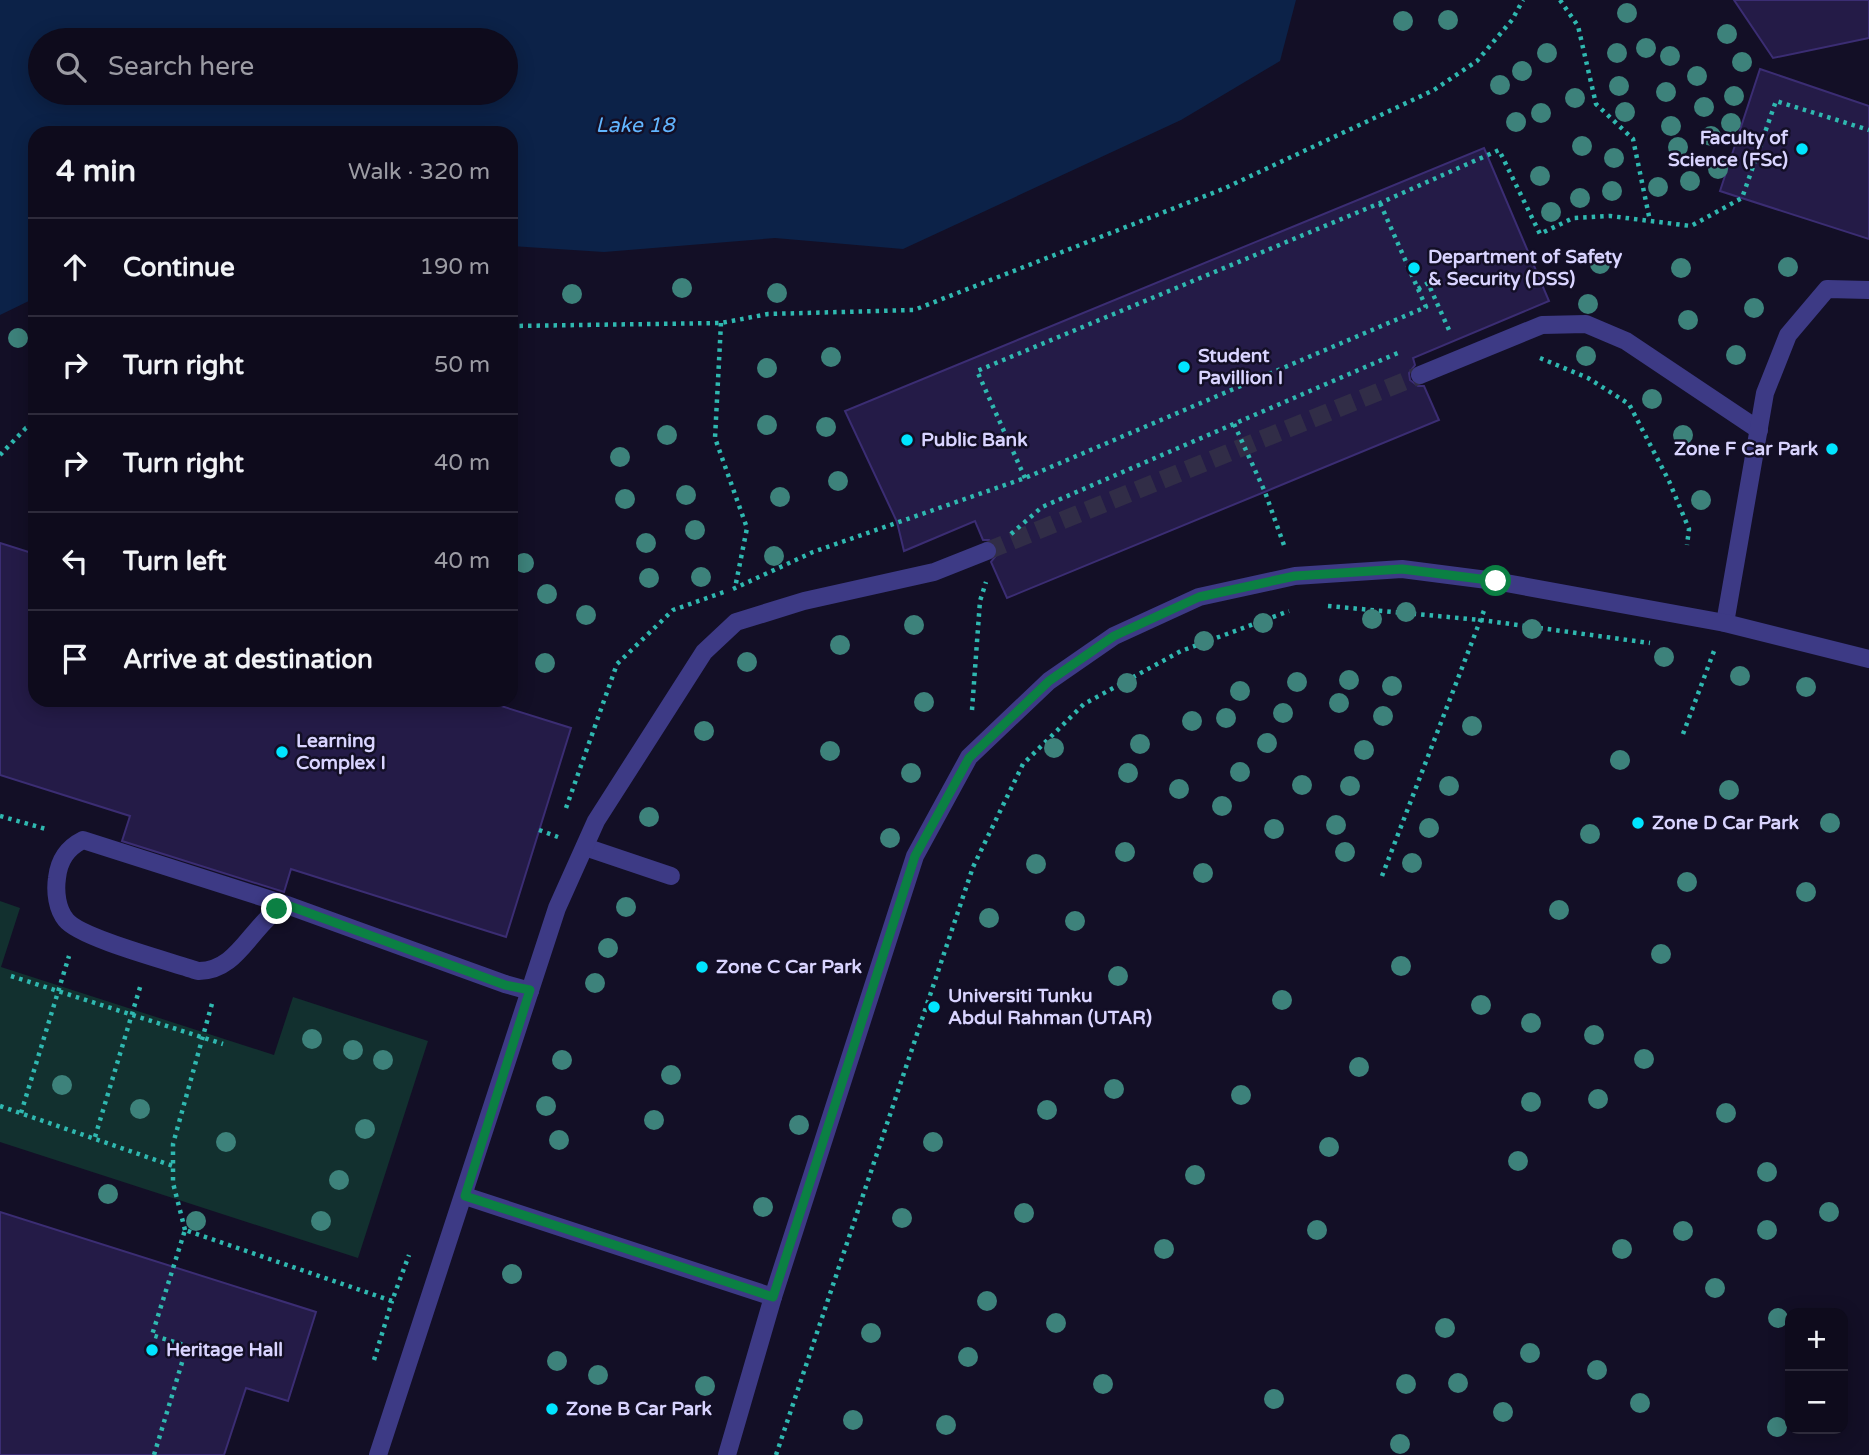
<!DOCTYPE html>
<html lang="en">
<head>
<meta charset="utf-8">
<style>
  :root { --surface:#0e0b1c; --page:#171425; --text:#f1f3f6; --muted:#9b9ba3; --line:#2e2b3b }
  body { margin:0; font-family:"Varela Round",sans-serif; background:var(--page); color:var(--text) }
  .controls { position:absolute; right:21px; bottom:21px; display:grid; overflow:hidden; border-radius:14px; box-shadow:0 4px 18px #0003 }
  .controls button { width:63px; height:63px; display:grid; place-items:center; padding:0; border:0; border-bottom:2px solid var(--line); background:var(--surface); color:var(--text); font:35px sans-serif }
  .stop { position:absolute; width:21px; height:21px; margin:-16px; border:5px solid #0b8043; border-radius:50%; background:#fff }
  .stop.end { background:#0b8043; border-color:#fff; box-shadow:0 2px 7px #0008 }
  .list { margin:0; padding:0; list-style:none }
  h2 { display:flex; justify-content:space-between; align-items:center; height:91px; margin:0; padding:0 28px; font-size:30px }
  h2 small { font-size:23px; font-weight:400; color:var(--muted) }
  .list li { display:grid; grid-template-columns:46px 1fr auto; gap:21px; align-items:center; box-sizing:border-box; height:98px; padding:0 28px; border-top:2px solid var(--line) }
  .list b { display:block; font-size:26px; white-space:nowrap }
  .list em { font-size:23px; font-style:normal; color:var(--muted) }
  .icon { flex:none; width:38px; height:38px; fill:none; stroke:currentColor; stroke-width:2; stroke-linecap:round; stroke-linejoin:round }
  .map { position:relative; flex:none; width:1869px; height:1455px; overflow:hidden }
  .search { position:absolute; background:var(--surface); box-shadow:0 4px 18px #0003; left:28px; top:28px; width:490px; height:77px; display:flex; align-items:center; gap:18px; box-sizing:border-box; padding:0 24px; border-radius:38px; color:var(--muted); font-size:26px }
  .panel { position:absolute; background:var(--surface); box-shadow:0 4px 18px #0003; left:28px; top:126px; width:490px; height:581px; border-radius:21px }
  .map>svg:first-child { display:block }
</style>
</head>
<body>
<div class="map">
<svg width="1869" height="1455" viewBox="0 0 1869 1455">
  <rect width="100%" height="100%" fill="#130f26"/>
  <polygon fill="#12302f" points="0,901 20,908 1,967 274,1055 293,997 428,1041 358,1258 0,1142"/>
  <path fill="#0c2248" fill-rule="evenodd" d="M 0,0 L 1296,0 L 1280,61 L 1181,120 L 903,249 L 775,238 L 604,252 L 511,246 L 511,133 L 35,133 L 35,298 L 0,315 ZM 40,40 L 506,40 L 506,93 L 40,93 Z"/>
  <g fill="#241b47" stroke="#3b2d73" stroke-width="2">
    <polygon points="1734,0 1869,0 1869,38 1773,58"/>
    <polygon points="1760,69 1869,106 1869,239 1720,191"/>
    <polygon points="1484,148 1549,301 1413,358 1415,365 1409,373 1410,380 1418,386 1424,386 1439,420 1007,598 991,562 998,553 997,546 989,540 983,540 975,521 904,551 897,522 845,411"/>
    <polygon points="0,543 35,554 35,700 482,700 571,728 506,937 291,869 284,892 122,841 130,816 0,775"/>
    <polygon points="0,1212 316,1312 288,1401 246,1388 224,1455 0,1455"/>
  </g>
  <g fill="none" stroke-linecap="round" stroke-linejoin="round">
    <polyline stroke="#312d47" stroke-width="18" stroke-dasharray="18 9" stroke-linecap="butt" points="987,551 1420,375"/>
    <g stroke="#2fb8b0" stroke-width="4.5" stroke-dasharray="3.5 5" stroke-linecap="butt">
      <polyline points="1560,0 1578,26 1596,104 1633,139 1650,221"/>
      <polyline points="1418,289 1428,283 1449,330"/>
      <polyline points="721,323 715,438 747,528 735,588"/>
      <polyline points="511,326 721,323 768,314 914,310 1223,189 1434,90 1477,61 1512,20 1523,0"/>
      <polyline points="1540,358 1588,378 1629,404 1669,481 1689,529 1687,545"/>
      <polyline points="1234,424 1265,492 1285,548"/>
      <polyline points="0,455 26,428 35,425"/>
      <polyline points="1025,478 977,371 1380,203 1499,150 1540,234 1573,218 1610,216 1691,226 1742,198 1776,101 1869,130"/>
      <polyline points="1011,534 1042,507 1400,352"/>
      <polyline points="733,589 813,552 1025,478 1426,307 1380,203"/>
      <polyline points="1328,606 1481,620 1650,643"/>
      <polyline points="972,710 980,601 986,582"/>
      <polyline points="1683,734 1714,651"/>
      <polyline points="566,808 617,664 673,610 724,592"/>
      <polyline points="0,816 46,829"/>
      <polyline points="539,830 558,837"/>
      <polyline points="1382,876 1485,608"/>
      <polyline points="11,976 223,1044"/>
      <polyline points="0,1106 173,1166"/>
      <polyline points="21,1113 69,956"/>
      <polyline points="95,1137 141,984"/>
      <polyline points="185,1230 173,1183 173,1144 213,1000"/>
      <polyline points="374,1360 392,1301"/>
      <polyline points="154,1455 187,1346 152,1335 185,1230 392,1301 409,1255"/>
      <polyline points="776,1455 973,867 1023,764 1084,704 1181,651 1289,611"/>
    </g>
    <g stroke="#3d3a85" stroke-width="18">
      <polyline points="1420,375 1542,325 1586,324 1626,341 1759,430"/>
      <polyline points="1725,623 1765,393 1788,335 1827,289 1869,290"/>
      <polyline points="585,847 671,876"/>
      <path d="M 287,905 C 252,920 240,972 198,971 C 172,962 80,938 66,920 C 57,909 55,892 57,878 C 59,860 67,848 83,840 L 287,905 L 505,984 L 530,991"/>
      <polyline points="465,1196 773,1297"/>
      <polyline points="378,1455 557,908 596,821 704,652 736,622 804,601 934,572 987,551"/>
      <polyline points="727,1455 773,1297 915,856 969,757 1049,681 1114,636 1199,597 1295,576 1402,569 1495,581 1725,623 1869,659"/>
    </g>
  </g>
  <g fill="#3d827b">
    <circle cx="1627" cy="13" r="10"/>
    <circle cx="1448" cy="20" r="10"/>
    <circle cx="1403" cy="21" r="10"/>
    <circle cx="1727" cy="34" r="10"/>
    <circle cx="1646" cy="48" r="10"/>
    <circle cx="1547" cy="53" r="10"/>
    <circle cx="1617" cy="53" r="10"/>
    <circle cx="1670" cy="56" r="10"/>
    <circle cx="1742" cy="62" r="10"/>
    <circle cx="1522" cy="71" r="10"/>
    <circle cx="1697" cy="76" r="10"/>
    <circle cx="1500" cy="85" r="10"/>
    <circle cx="1619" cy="86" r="10"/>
    <circle cx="1666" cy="92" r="10"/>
    <circle cx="1734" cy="96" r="10"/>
    <circle cx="1575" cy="98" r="10"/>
    <circle cx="1704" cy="107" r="10"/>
    <circle cx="1625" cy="112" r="10"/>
    <circle cx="1541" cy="113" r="10"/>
    <circle cx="1516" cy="122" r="10"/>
    <circle cx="1731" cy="123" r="10"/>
    <circle cx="1671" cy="126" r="10"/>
    <circle cx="1711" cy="136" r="10"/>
    <circle cx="1582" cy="146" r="10"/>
    <circle cx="1678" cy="147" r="10"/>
    <circle cx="1614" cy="158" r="10"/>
    <circle cx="1718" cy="169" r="10"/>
    <circle cx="1540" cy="176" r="10"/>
    <circle cx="1690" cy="181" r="10"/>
    <circle cx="1658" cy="187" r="10"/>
    <circle cx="1612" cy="191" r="10"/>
    <circle cx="1580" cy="198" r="10"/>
    <circle cx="1551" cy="212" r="10"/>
    <circle cx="1600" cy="264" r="10"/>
    <circle cx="1788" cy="267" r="10"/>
    <circle cx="1681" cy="268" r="10"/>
    <circle cx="682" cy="288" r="10"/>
    <circle cx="777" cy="293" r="10"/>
    <circle cx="572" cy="294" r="10"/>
    <circle cx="1588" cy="304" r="10"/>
    <circle cx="1754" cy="308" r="10"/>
    <circle cx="1688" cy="320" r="10"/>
    <circle cx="18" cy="338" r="10"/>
    <circle cx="1736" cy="355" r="10"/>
    <circle cx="1586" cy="356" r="10"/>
    <circle cx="831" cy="357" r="10"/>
    <circle cx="767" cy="368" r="10"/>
    <circle cx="1652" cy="399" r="10"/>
    <circle cx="767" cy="425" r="10"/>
    <circle cx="826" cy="427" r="10"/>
    <circle cx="667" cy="435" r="10"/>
    <circle cx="1683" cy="435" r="10"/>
    <circle cx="620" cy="457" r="10"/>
    <circle cx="838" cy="481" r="10"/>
    <circle cx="686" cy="495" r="10"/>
    <circle cx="780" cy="497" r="10"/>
    <circle cx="625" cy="499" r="10"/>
    <circle cx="1701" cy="500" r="10"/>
    <circle cx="695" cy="530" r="10"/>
    <circle cx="646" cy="543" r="10"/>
    <circle cx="774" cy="556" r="10"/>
    <circle cx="524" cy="563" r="10"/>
    <circle cx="701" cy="577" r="10"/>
    <circle cx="649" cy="578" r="10"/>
    <circle cx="547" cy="594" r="10"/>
    <circle cx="1406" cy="612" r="10"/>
    <circle cx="586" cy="615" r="10"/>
    <circle cx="1372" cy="619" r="10"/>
    <circle cx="1263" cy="623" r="10"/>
    <circle cx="914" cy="625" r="10"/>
    <circle cx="1532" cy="629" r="10"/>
    <circle cx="1204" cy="641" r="10"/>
    <circle cx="840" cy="645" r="10"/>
    <circle cx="1664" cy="657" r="10"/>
    <circle cx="747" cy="662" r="10"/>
    <circle cx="545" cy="663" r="10"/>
    <circle cx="1740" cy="676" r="10"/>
    <circle cx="1349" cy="680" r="10"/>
    <circle cx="1297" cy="682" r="10"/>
    <circle cx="1127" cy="683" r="10"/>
    <circle cx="1392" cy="686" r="10"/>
    <circle cx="1806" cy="687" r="10"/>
    <circle cx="1240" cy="691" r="10"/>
    <circle cx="924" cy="702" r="10"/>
    <circle cx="1339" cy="703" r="10"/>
    <circle cx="1283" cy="713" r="10"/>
    <circle cx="1383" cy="716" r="10"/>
    <circle cx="1226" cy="718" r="10"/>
    <circle cx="1192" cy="721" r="10"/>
    <circle cx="1472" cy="726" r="10"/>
    <circle cx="704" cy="731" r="10"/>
    <circle cx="1267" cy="743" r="10"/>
    <circle cx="1140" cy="744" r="10"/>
    <circle cx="1054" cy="748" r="10"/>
    <circle cx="1364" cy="750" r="10"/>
    <circle cx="830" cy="751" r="10"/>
    <circle cx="1620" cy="760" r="10"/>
    <circle cx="1240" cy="772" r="10"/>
    <circle cx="911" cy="773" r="10"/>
    <circle cx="1128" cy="773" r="10"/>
    <circle cx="1302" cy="785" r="10"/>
    <circle cx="1350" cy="786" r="10"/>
    <circle cx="1449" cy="786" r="10"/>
    <circle cx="1179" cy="789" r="10"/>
    <circle cx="1729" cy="790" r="10"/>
    <circle cx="1222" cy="806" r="10"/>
    <circle cx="649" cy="817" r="10"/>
    <circle cx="1830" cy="823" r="10"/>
    <circle cx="1336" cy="825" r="10"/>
    <circle cx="1429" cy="828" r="10"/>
    <circle cx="1274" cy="829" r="10"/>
    <circle cx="1590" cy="834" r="10"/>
    <circle cx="890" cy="838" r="10"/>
    <circle cx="1125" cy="852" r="10"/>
    <circle cx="1345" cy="852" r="10"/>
    <circle cx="1412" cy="863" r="10"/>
    <circle cx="1036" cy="864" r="10"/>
    <circle cx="1203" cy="873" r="10"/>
    <circle cx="1687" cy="882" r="10"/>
    <circle cx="1806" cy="892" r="10"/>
    <circle cx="626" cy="907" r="10"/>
    <circle cx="1559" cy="910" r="10"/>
    <circle cx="989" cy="918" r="10"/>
    <circle cx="1075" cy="921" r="10"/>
    <circle cx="608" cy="948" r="10"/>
    <circle cx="1661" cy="954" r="10"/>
    <circle cx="1401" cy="966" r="10"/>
    <circle cx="1118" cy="976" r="10"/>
    <circle cx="595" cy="983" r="10"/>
    <circle cx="1282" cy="1000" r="10"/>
    <circle cx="1481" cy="1005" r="10"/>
    <circle cx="1531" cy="1023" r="10"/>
    <circle cx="1594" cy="1035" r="10"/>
    <circle cx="312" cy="1039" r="10"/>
    <circle cx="353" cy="1050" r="10"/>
    <circle cx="1644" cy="1059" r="10"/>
    <circle cx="383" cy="1060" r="10"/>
    <circle cx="562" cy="1060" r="10"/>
    <circle cx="1359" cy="1067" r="10"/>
    <circle cx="671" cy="1075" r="10"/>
    <circle cx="62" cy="1085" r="10"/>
    <circle cx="1114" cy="1089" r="10"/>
    <circle cx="1241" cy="1095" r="10"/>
    <circle cx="1598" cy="1099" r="10"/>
    <circle cx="1531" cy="1102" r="10"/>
    <circle cx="546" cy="1106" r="10"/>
    <circle cx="140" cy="1109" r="10"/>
    <circle cx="1047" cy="1110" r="10"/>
    <circle cx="1726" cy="1113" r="10"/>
    <circle cx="654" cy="1120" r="10"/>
    <circle cx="799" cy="1125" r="10"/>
    <circle cx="365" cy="1129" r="10"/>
    <circle cx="559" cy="1140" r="10"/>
    <circle cx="226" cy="1142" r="10"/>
    <circle cx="933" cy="1142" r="10"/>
    <circle cx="1329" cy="1147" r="10"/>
    <circle cx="1518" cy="1161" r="10"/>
    <circle cx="1767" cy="1172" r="10"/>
    <circle cx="1195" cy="1175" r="10"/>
    <circle cx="339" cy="1180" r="10"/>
    <circle cx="108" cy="1194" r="10"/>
    <circle cx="763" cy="1207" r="10"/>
    <circle cx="1829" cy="1212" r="10"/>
    <circle cx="1024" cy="1213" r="10"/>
    <circle cx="902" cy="1218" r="10"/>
    <circle cx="196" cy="1221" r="10"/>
    <circle cx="321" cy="1221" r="10"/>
    <circle cx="1317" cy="1230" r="10"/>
    <circle cx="1767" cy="1230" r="10"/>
    <circle cx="1683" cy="1231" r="10"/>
    <circle cx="1164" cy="1249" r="10"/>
    <circle cx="1622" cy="1249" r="10"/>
    <circle cx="512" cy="1274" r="10"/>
    <circle cx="1715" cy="1288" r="10"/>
    <circle cx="987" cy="1301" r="10"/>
    <circle cx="1778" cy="1318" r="10"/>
    <circle cx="1056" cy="1323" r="10"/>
    <circle cx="1445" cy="1328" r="10"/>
    <circle cx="871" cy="1333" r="10"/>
    <circle cx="1530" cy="1353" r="10"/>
    <circle cx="968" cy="1357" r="10"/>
    <circle cx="557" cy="1361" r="10"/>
    <circle cx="1597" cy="1370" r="10"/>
    <circle cx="598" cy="1375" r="10"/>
    <circle cx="1458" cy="1383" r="10"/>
    <circle cx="1103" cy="1384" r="10"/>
    <circle cx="1406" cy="1384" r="10"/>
    <circle cx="705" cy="1386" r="10"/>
    <circle cx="1274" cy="1399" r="10"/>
    <circle cx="1640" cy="1403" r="10"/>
    <circle cx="1503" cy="1412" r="10"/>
    <circle cx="853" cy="1420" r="10"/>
    <circle cx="946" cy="1425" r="10"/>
    <circle cx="1777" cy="1427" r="10"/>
    <circle cx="1400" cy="1444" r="10"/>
  </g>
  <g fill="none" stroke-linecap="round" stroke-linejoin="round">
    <polyline stroke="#0b8043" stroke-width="9" points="277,909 287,905 505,985 530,990 465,1196 773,1297 915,856 969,758 1049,681 1114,636 1199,597 1295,576 1402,569 1496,581"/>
  </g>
  <g fill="#00e5ff" stroke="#130f26" stroke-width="2.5">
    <circle cx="1802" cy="149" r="7"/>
    <circle cx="1414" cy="268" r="7"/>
    <circle cx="1184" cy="367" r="7"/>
    <circle cx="907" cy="440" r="7"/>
    <circle cx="1832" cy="449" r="7"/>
    <circle cx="282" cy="752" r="7"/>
    <circle cx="1638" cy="823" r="7"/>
    <circle cx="702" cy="967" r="7"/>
    <circle cx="934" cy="1007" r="7"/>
    <circle cx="152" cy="1350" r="7"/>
    <circle cx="552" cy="1409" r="7"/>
  </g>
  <g text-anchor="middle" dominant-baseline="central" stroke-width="5" stroke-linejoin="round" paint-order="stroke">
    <g font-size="19" font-weight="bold" fill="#d9d4ff" stroke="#130f26" text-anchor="start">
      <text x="1788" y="138" text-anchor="end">Faculty of<tspan x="1788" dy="22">Science (FSc)</tspan></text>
      <text x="1428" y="257">Department of Safety<tspan x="1428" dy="22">&amp; Security (DSS)</tspan></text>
      <text x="1198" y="356">Student<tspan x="1198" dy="22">Pavillion I</tspan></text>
      <text x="921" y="440">Public Bank</text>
      <text x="1818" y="449" text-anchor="end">Zone F Car Park</text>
      <text x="296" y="741">Learning<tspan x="296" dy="22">Complex I</tspan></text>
      <text x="1652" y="823">Zone D Car Park</text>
      <text x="716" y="967">Zone C Car Park</text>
      <text x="948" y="996">Universiti Tunku<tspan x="948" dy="22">Abdul Rahman (UTAR)</tspan></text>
      <text x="166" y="1350">Heritage Hall</text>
      <text x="566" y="1409">Zone B Car Park</text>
    </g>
    <g font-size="21" font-style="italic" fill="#62b6ff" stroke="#130f26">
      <text x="635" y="125">Lake 18</text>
    </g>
  </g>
</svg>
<div class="controls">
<button>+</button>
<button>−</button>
</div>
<div class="stop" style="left:1496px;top:581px"></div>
<div class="stop end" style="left:277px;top:909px"></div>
<div class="search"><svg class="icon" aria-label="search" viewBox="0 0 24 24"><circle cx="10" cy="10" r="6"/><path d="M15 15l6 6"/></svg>Search here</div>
<section class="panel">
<h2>4 min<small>Walk · 320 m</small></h2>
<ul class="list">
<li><svg class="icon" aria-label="ahead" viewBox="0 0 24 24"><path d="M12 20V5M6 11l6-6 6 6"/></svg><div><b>Continue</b></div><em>190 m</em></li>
<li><svg class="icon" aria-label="right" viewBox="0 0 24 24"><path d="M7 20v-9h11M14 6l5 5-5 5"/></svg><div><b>Turn right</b></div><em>50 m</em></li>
<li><svg class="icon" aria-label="right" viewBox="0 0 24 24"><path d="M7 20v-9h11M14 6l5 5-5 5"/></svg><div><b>Turn right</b></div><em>40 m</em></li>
<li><svg class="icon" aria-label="left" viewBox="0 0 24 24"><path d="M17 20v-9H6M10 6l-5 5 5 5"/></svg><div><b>Turn left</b></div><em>40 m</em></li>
<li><svg class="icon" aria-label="arrive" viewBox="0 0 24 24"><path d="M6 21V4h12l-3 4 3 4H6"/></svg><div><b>Arrive at destination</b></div></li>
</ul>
</section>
</div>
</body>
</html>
